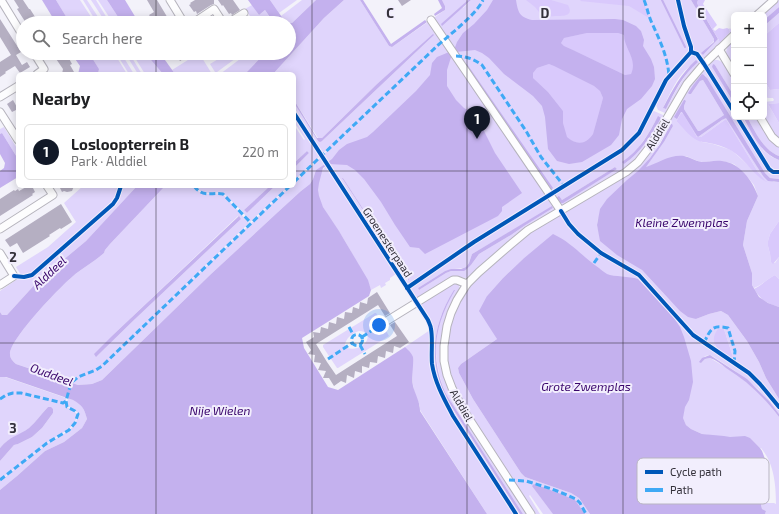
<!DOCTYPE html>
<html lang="en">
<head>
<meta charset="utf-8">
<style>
  :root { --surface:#fff; --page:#f2f2f2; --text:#202124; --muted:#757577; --line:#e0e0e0; --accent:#111827 }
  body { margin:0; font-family:"Exo 2",sans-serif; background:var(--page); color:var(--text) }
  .controls { position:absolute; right:12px; top:12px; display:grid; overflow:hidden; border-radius:6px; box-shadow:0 2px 10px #0003 }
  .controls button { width:36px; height:36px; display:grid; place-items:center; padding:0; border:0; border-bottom:1px solid var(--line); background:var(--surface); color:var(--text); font:20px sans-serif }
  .you { position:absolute; left:379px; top:325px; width:14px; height:14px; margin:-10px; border:3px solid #fff; border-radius:50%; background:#1a73e8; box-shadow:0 0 0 6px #1a73e833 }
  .badge { display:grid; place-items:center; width:26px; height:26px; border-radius:50%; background:var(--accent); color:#fff; font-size:13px; font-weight:700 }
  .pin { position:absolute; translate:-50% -33px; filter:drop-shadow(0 1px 2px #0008) }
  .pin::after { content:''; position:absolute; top:21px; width:14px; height:12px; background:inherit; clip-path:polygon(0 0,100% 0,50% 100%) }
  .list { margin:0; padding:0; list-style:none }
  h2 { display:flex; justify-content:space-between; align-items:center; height:52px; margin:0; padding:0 16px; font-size:17px }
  h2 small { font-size:13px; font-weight:400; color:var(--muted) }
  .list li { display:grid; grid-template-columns:26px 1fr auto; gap:12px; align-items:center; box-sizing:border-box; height:56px; margin:0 8px 8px; padding:0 8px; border:1px solid var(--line); border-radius:6px }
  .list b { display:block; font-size:15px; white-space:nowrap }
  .list p { margin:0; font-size:13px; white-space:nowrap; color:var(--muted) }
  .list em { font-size:13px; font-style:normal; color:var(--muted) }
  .icon { flex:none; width:22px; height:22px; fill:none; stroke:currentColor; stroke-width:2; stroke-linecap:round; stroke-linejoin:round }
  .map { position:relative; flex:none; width:779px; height:514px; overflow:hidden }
  .search { position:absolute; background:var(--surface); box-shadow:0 2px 10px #0003; left:16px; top:16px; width:280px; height:44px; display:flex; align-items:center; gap:10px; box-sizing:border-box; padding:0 14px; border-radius:22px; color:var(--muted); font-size:15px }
  .panel { position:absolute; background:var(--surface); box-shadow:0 2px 10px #0003; left:16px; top:72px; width:280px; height:116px; border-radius:6px }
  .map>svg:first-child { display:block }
</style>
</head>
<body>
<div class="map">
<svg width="779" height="514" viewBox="0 0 779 514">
  <rect width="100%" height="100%" fill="#f3f2fa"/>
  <g fill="#e0d5fc" fill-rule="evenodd">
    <polygon points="56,0 80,0 95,23 70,23"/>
    <polygon points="83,0 87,0 102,23 97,23"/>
    <polygon points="91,0 96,0 110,23 106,23"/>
    <polygon points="98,0 107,0 122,23 113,23"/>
    <polygon points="270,0 297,0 279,13"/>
    <polygon points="302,0 316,0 292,23 286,23 281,16"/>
    <path d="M 344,0 L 360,0 L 389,46 L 392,47 L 445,10 L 445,6 L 442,0 L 468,0 L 462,6 L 463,8 L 471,0 L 691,0 L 714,39 L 714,41 L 702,53 L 703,55 L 718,39 L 720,41 L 730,32 L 729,29 L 730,28 L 732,31 L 732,32 L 704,60 L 702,59 L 699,55 L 694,51 L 693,48 L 690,49 L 688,55 L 670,75 L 669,73 L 668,74 L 638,132 L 626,145 L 622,149 L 556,190 L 550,191 L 545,196 L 473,240 L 411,283 L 405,283 L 323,155 L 327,151 L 327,150 L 322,154 L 322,153 L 294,110 L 294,103 L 318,141 L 322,141 L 434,35 L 377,84 L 322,138 L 318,138 L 294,100 L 294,74 L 273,74 L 324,18 ZM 342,178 L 343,178 L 409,281 L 408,281 Z"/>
    <polygon points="779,0 779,7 764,20 764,15 762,15"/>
    <polygon points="252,5 259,15 265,10 271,19 266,23 255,23 245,9"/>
    <polygon points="779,13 779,23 764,36 764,26"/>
    <polygon points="734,39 734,48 732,49 731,53 734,57 734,68 726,52 728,45"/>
    <polygon points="89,53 114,53 127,74 98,74 99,69"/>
    <polygon points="116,53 121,53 134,74 129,74"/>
    <polygon points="125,53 129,53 142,74 138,74"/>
    <polygon points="132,53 145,53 163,74 145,74"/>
    <polygon points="199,53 212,74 175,74 172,70"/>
    <polygon points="230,53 243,53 217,72 215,72 210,64 225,55 226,56"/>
    <polygon points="248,53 265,53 245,74 220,74"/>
    <path d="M 693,54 L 696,55 L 701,63 L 667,113 L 665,113 L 658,110 L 656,105 L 668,79 L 672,77 L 690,56 ZM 697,62 C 683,76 675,92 666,109 L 663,108 C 669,95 678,75 689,67 C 691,65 695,64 697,62 Z"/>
    <polygon points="713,60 718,60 722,62 734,80 734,96 715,65 712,67 734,103 734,110 707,66 707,65"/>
    <path d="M 705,68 L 734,114 L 734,117 L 736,117 L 768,170 L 772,173 L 779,173 L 779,179 L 770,178 L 765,173 L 705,75 L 701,76 L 694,84 L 691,94 L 700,81 L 703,80 L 724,115 L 699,132 L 698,131 L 684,109 L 684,106 L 686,101 L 685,100 L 681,112 L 683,112 L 698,137 L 725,118 L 727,118 L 763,176 L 774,182 L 779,182 L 779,221 L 770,234 L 768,241 L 768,246 L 770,254 L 771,262 L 775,263 L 779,257 L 779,279 L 775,275 C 767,279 762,285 754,288 L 752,285 L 752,273 L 743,245 L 747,221 L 758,196 L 754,185 L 745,174 L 734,164 L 723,161 L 700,162 L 686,156 L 645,168 L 664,142 L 673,126 L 671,124 L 655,151 L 650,158 L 598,219 L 597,225 L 601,241 L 642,270 L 670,300 L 696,319 L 709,314 L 721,311 L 728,315 L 747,341 L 759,362 L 766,378 L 779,399 L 779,404 L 759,380 L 748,371 L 731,359 L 733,357 L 724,329 L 715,346 L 720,352 L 694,334 L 641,275 L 600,251 L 587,241 L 573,226 L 565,213 L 565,212 L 640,164 C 664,140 673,105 695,79 C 698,75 702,70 705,68 ZM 681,113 L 697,137 L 701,137 L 726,119 L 758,172 L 766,181 L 765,181 L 752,169 L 738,156 L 731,150 L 713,144 L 702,142 L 677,122 L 677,120 Z"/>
    <polygon points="764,80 770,90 779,89 779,103 768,104 779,123 779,140 776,137 764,117 764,102 773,101 774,100 773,98 768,98 764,96"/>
    <path d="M 654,111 L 663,115 L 664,118 L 645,148 L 634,161 L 622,171 L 562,207 L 552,195 L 598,167 L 628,147 L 641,134 L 652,112 ZM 658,117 L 660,118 C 651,135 641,153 624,164 L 638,148 L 648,134 ZM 615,167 L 617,169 L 561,203 L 561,199 L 562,200 Z"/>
    <polygon points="294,115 320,156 294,181 294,168 309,153 307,151 294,163 294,125 304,140 305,139 294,122"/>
    <polygon points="738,117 742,117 764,151 772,157 779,160 779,171 772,171 770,169"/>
    <path d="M 747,117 L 756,117 C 763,128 768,140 779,147 L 779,156 C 763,150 755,131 747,117 Z"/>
    <polygon points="4,127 18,150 18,159 2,133 0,134 0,129"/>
    <path d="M 321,157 L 325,164 L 316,170 L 313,179 L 310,184 L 301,191 L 278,212 L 210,275 L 102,380 L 92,384 L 78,385 L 16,364 C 13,361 10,359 10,354 C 10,339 59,288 72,277 C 82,268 94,262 104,253 L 105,250 L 110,244 L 165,186 L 193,186 C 203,198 210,192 223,194 L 249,223 L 145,325 L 290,186 L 294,186 L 294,183 ZM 238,216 L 241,219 L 134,320 L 96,357 L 114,334 Z"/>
    <path d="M 326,166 L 396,274 L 390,278 L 390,280 L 385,283 L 386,285 L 381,288 L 380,285 L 371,290 C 367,278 360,268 354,257 C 349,248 344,239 338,230 C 332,220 323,210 319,198 C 316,189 319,172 326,166 Z"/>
    <polygon points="83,186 120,186 115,197 110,204 31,274 27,275 21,275 16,267 48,247 76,222 64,203"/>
    <polygon points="123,186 137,186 86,241 38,281 7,315 2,315 0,312 0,291 19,278 26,279 32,277 114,205 118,199"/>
    <path d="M 194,186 L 270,186 L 244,210 L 247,213 L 275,186 L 289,186 L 250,222 L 242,211 L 223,193 C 211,191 204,197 194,186 Z"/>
    <path d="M 549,197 L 557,210 L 527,227 L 488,259 L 470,275 L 466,278 L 457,277 L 417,299 L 415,298 L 410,290 L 413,286 L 475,243 ZM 552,207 L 553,208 L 524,226 L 511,235 L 479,254 L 471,265 L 467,269 L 458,271 L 451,271 L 446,273 L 419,290 L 418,288 L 445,271 L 455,269 L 463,268 L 466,267 L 469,263 L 472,254 L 477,251 Z"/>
    <path d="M 561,214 C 573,232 587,247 606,258 C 618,265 631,270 641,279 L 691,335 L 698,341 L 747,374 L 758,384 L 779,409 L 779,414 L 758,389 L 735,371 L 714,357 L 710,355 L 705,356 L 701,363 L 705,359 L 710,358 L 735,373 L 750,385 L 762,396 L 779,417 L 779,514 L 765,514 L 766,511 L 762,509 L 761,505 L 763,500 L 768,503 L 774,503 L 776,504 C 776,485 774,463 761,448 L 760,448 L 750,439 L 747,441 L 702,434 L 691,429 L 686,425 L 614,277 L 523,259 L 503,278 L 487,296 L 497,339 L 461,364 L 458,368 L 459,373 L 473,399 L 521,473 L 525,477 L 571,493 L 579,498 L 590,514 L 543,514 L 530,495 L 529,496 L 540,514 L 534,514 L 465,408 L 449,374 L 446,353 L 452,318 L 464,294 L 474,281 L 512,247 L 530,233 Z"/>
    <path d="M 454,283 C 459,284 460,285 459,290 L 447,315 L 441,337 L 441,354 L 444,374 L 494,465 L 506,483 L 515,494 L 528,514 L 523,514 L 455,408 C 452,403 448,398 445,392 C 436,370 432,342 441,318 C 444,308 449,299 455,290 C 433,319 429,360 444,393 C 446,399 450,404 453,409 L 520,514 L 517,514 L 454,416 C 450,408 445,401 442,393 C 433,373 432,352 433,331 L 432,327 L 418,304 Z"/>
    <path d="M 375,313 L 376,313 L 389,336 L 338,368 L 337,368 L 323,347 L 323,345 ZM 359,331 C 377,332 364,353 347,348 L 345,345 C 346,338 352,333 359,331 Z"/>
    <polygon points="430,330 432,368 436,385 440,396 453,418 514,514 487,514 420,410 420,406 415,395 413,385 412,372 405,347"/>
    <path d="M 0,377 L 5,377 L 66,398 L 66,403 L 67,407 L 76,413 L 77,416 L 75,422 L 69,429 L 47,443 L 0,480 L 0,461 L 14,445 L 18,444 L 32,437 L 42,428 L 53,413 L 53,409 L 48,407 C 41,414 36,423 29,428 C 19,436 8,438 0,448 Z"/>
    <path d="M 68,398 C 80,402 84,406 87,419 L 82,428 L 64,442 L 45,451 L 17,476 L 0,490 L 0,481 L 48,443 L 67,432 L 74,426 L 77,419 L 78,414 L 77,412 L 68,406 L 67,403 Z"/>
  </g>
  <g fill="#d9c9fc">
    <path d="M 526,0 L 551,0 L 568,5 C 574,16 564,16 556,16 C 552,16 547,17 543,17 L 535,7 Z"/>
    <polygon points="581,0 643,0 649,18 629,6 580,1"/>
    <polygon points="698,0 705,0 703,4 717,25 713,29 715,31 719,28 723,29 727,28 729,29 730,32 720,42 698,5 697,3"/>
    <polygon points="779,23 779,89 770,90 764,80 764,36"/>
    <path d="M 587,33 L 618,33 L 624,35 C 625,38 625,42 626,45 C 630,56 637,61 631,74 L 625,75 L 573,50 L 564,46 L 561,43 L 564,38 Z"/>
    <path d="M 549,64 L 554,66 L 594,86 L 600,91 L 603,98 L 593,134 C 586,145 576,145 566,137 L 563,123 L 563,111 L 548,92 L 533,78 L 533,73 L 537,68 Z"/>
    <polygon points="779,103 779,123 768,104"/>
    <path d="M 681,113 L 683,114 L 697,137 L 701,137 L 726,119 L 758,172 L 767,182 C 755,177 747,162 736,154 C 730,149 722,146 714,144 C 707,142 701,143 695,139 C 688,135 683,127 677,122 L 677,120 Z"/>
    <polygon points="779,221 779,257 773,264 771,262 770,254 768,246 768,241 770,234"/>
    <path d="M 775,275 L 779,279 L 779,307 C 765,302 762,301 754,289 C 762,285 767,279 775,275 Z"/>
    <path d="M 718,329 L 724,329 L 733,357 L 731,359 C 720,353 707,343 718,329 Z"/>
  </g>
  <g fill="#c4b1ee" fill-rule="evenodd">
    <polygon points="42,0 56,0 70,23 56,23"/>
    <polygon points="107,0 125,0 139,23 122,23"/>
    <polygon points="248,0 270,0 286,23 274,23 265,10 259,15"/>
    <polygon points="316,0 344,0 324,18 273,74 245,74 265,53 289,53 289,23 292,23"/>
    <polygon points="360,0 363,0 391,44 425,20 427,22 392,47 389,46"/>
    <polygon points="438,0 442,0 445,6 445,10 435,16 434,14 442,8"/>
    <polygon points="468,0 471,0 442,26 441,24"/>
    <path d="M 493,0 L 516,0 C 518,12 519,17 532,20 L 615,19 L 623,20 L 636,26 L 641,31 L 644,40 L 643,46 L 651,59 L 654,67 L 655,79 L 652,86 L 641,99 L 627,109 L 622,119 L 619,135 L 611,145 L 582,162 L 569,164 L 557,161 L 548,149 L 545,117 L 542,106 L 533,96 L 504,74 L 489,58 L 482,53 L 475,50 L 456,52 L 452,54 L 447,70 L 447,86 L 456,100 L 464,108 L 471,112 L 481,125 L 495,153 L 522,193 L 502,207 L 502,211 L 498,216 L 425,254 L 419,248 L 410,247 L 395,225 L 381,202 L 364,179 L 355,170 L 347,165 L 329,164 L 323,168 L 319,183 L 318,190 L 319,196 L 323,207 L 339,231 L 368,280 L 371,290 L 369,296 L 302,338 L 304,348 L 328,387 L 338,390 L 405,347 C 408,350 411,352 413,357 C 414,364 411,377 413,386 C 415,394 420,402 420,411 L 487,514 L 0,514 L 0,490 L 17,476 L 45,451 L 64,442 L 82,428 L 87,419 C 84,408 83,406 73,400 L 6,377 L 0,377 L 0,312 L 2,315 L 7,315 L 38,281 L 86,241 L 137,186 L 165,186 L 110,244 L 105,250 L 104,253 C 94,262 82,268 72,277 C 59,288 10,339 10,354 C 10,359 13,361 16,364 L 78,385 L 92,384 L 102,380 L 210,275 L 278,212 L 301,191 L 310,184 L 313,179 L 316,170 L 328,162 L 332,159 L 339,150 L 347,144 L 367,137 L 373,132 L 416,91 L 430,75 L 432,63 L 437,57 L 454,50 L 457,42 L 463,33 L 474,24 L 487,10 ZM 587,33 L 618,33 L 624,35 C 624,49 638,59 631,74 L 625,75 L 573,50 L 564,46 L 561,43 L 564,38 ZM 549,64 L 554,66 L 594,86 L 600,91 L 603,98 L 593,134 C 586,145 576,145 567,137 L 563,123 L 563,111 L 548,92 L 533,78 L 533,73 L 537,68 Z"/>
    <polygon points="691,0 698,0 697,3 698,5 718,39 703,55 701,53 714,42 714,39"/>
    <polygon points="779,7 779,13 764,26 764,20"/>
    <polygon points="433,34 434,35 322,141 320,142 318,141 294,103 294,100 317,138 322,138 377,84"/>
    <polygon points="71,53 89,53 99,69 98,74 78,74 80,66"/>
    <polygon points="145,53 160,53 175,74 163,74"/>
    <path d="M 696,60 L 698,62 C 682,76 675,91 666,109 L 663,108 C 673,89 680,75 696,60 Z"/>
    <polygon points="467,64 553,188 551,190 465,65"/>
    <polygon points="713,64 715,65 734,96 734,103 712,67"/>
    <polygon points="702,74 704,75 707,78 765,173 770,178 779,179 779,182 768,181 763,176 726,118 722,120 698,137 697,136 682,112 681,112 677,119 674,117 684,100 685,100 686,101 684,106 684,109 698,131 700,131 724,115 703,80 700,81 691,94 689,94 688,93 694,84"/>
    <path d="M 658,116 L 661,118 C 651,135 641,153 624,164 L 622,162 C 639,151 649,134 658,116 Z"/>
    <path d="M 743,117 L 747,117 C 755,131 763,150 779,156 L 779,160 C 760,153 752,133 743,117 Z"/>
    <path d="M 671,124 L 672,124 L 673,126 L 664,142 L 646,167 C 658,163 671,154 684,156 C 690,157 695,161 701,162 C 708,162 715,160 722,161 C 740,163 752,180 758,196 L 747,221 L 743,245 L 752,273 L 752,285 L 759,297 L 768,303 L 779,307 L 779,399 L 766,378 L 759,362 L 747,341 L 728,315 L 721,311 L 709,314 L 696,319 L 688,317 L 680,311 L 642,270 L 617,255 L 600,241 L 597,225 L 600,209 L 607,199 L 627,180 L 638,171 L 650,158 L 660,144 Z"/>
    <polygon points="2,133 18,159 18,177 0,188 0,171 4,168 5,163 0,154 0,134"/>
    <polygon points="307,151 309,153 294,168 294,163"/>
    <polygon points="615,167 617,169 563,203 560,203 556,198 559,196 562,200"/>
    <polygon points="342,178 343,178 409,280 409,281"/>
    <polygon points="270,186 275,186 247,213 244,210"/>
    <polygon points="552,206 553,208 524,226 511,235 479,254 471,265 467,269 464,271 451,271 446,273 419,290 418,288 445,271 451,269 461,269 466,267 469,263 472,254"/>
    <polygon points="239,216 241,219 134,320 96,357 94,354 114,334"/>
    <path d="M 553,234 C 571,242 583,257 599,268 C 601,270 604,272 607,274 C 614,277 629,276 638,279 L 674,318 L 680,327 L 684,337 L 691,361 L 693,382 L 689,400 L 685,407 L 683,418 L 686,425 L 691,429 L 702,434 L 724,436 L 730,437 L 745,436 L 750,438 L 760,448 L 762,451 L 765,459 L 766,475 L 766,487 L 761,505 L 762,509 L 766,511 L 765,514 L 590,514 L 579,498 L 571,493 L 525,477 L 521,473 L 473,399 L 459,373 L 458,368 L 461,364 L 497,339 L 479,311 L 487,296 L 503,278 L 523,259 Z"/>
    <path d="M 454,290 L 455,290 C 435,324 429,355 445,392 C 448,398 452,403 455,408 L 523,514 L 520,514 L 453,409 C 450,404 446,399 444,393 C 428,358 434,321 454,290 Z"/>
    <path d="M 710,355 L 713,357 L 747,379 L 769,401 L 779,414 L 779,417 C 764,397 747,381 726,368 C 721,364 716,360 710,358 L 705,359 L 701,363 L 699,362 L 702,358 Z"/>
    <path d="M 48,407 L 51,407 L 53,409 L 53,413 L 42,428 L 32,437 L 18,444 L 14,445 L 0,461 L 0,448 C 10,436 18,436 29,428 C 36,422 41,414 48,407 Z"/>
    <polygon points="534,484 561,494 575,500 585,514 553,514 532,486"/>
  </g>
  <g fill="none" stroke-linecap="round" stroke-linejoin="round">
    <polyline stroke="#c4b1ee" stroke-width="2" points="662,0 685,47"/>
  </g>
  <g fill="#b5afc2">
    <polygon points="14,0 23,0 29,9 30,9 39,23 26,23 17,9 19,8"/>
    <polygon points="147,0 157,0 169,20 164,23 162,23 159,19 154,22 149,15 154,12"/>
    <polygon points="195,0 214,0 214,4 211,5 197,14 196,11 194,12 189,5 191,4 190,3"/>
    <polygon points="218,0 233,0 240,10 232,15 231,13 229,14 223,5 222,6"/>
    <polygon points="398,0 411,0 402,6"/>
    <polygon points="247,17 251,23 237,23"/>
    <polygon points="0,19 21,52 16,55 22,65 27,62 30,67 20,73 15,66 5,72 6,73 0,77 0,62 11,55 0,37"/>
    <polygon points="52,53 66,53 72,64 70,65 74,72 71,74 62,74 63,69"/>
    <polygon points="179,53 193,53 180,61 176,55 179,54"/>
    <polygon points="13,100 18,109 12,112 7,104"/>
    <polygon points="28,186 32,186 35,192 32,194 33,195 0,216 0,199 14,190 15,191 18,189 19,191"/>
    <polygon points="55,186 74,186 72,191 67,192 64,191 62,192 60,188"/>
    <polygon points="61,204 72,222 61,229 60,228 49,235 50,236 23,253 17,243 10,247 5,240"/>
    <polygon points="377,292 390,313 385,316 378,305 316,344 327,362 336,375 397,336 390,325 395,322 409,342 400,348 394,346 393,353 386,351 385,358 378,356 377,363 370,362 369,368 362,366 362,373 355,371 354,378 347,375 346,383 341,381 334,386 329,378 323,378 326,371 318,370 321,363 314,362 315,355 308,354 311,350 306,342 314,337 313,332 320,333 321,327 328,329 329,322 336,324 337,317 344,319 345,312 352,313 353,307 359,309 360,302 367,304 368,298"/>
  </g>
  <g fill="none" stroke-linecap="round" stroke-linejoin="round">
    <defs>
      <g id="minor">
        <polyline points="1,0 23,36"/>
        <polyline points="170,0 184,23"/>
        <polyline points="757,15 774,0"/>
        <polyline points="431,20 561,211"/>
        <polyline points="193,23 214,9 223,23"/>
        <polyline points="228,23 244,13"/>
        <polyline points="719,49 734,74"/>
        <polyline points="34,53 44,69 37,74"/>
        <polyline points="0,97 18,86"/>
        <polyline points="0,112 18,140"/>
        <polyline points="760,117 772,137 779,143"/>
        <polyline points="0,229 53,195 47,186"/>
        <polyline points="0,253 14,276 0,285"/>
        <polyline points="385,322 453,280 457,280 467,284"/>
        <polyline points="531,514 464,411 452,388 447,375 444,361 444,346 447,326 451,313 457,300 467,284 479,272 510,245 528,230 626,172 638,162 652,144 687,84 704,64 734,35"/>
      </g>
    </defs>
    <use href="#minor" stroke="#b5b3bc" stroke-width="9"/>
    <use href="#minor" stroke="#fdfdfe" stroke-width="7"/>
    <g stroke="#3fa9f5" stroke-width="3" stroke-dasharray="6 3" stroke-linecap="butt">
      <path d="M 644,0 C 647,7 648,14 651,21 C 659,39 668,56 669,77"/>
      <path d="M 456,56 C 465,56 474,59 482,65 L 526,131 L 541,157 L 564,186"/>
      <path d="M 294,182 C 341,137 389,92 436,47 C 449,35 476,15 483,0"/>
      <path d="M 194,186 C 203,198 211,192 223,194 L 251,223"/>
      <polyline points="594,263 601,253"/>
      <polyline points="349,327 354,336"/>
      <circle cx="357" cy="340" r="5.5"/>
      <polyline points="362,337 385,322"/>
      <path d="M 704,343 C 710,330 712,324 728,328 L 735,351 L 734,363"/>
      <polyline points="360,345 365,354"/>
      <polyline points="328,359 352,343"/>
      <polyline points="0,399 6,395 13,393 21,393 63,403 66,401"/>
      <polyline points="0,480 47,443 69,430 75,423 78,414 75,411 67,407 66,401 71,383 78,377 96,370 102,366 290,186"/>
      <polyline points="509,480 526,481 552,489 562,493 576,499 580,503 586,514"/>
    </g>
    <defs>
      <g id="cycleway">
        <polyline points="678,0 684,26 691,47 691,52 697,54 704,64 734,112"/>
        <path d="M 294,113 L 428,320 C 429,323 431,326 431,329 C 433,339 431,353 432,364 C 435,383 444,399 453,416 L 516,514"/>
        <polyline points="737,117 769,169 773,172 779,172"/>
        <polyline points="561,211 569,224 578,234 601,253 639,275 693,335 749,373 760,384 779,407"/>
        <polyline points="14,276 24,277 32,275 113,204 117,198 121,186"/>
        <polyline points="407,288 474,242 622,150 639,133 666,80 691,52"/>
      </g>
    </defs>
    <use href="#cycleway" stroke="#f2eefd" stroke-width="6"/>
    <use href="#cycleway" stroke="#0057b8" stroke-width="4"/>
  </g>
  <path fill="none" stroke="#33303a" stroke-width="1" stroke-opacity="0.55" d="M 156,0 L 156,23M 312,0 L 312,514M 467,0 L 467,514M 623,0 L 623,514M 156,53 L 156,74M 0,171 L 18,171M 294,171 L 779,171M 156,186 L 156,514M 0,343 L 779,343"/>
  <g text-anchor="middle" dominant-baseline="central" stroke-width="4" stroke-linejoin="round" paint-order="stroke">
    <g font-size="11" fill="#33303a" stroke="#f2eefd">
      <text transform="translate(657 134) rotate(-58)">Alddiel</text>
      <text transform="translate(388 242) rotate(57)">Groenesterpaad</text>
      <text transform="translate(462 405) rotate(60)">Alddiel</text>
    </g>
    <g font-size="12" font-style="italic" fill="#39056b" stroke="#f2eefd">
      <text x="682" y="222">Kleine Zwemplas</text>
      <text transform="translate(49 272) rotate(-43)">Alddeel</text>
      <text transform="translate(52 374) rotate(20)">Ouddeel</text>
      <text x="586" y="386">Grote Zwemplas</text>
      <text x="220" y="410">Nije Wielen</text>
    </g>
  </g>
  <rect x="637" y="458" width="132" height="46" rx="6" fill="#f2eefd" stroke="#b9b5c2" stroke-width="1"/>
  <rect x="645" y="470" width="18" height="4" fill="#0057b8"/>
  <rect x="645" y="488" width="18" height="4" fill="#3fa9f5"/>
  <g font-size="11" fill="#33303a">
    <text x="670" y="476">Cycle path</text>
    <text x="670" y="494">Path</text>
  </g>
  <g font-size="13" text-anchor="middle" font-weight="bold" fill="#33303a" stroke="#f2eefd" stroke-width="4" stroke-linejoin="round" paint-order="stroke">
    <text x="390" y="18">C</text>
    <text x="545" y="18">D</text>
    <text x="701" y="18">E</text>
    <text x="13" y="262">2</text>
    <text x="13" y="433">3</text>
  </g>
</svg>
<div class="controls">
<button>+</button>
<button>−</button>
<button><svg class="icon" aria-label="locate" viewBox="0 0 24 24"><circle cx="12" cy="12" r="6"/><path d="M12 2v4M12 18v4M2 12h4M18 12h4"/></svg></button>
</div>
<div class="you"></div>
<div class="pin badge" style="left:477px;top:139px">1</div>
<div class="search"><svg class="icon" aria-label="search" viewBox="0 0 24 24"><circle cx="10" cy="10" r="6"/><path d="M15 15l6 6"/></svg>Search here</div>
<section class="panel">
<h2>Nearby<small></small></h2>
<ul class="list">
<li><span class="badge">1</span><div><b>Losloopterrein B</b><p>Park · Alddiel</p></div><em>220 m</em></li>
</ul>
</section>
</div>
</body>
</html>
